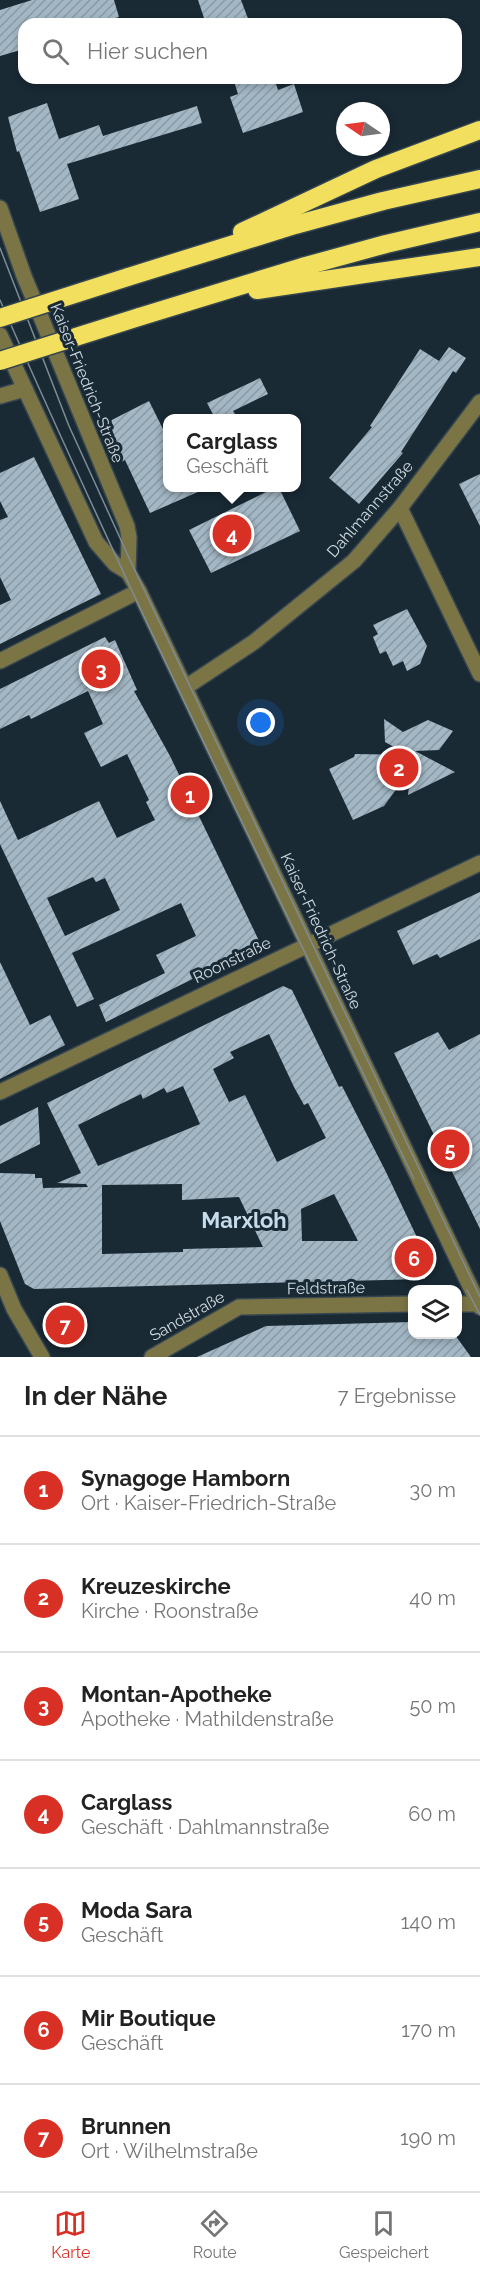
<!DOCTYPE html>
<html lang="de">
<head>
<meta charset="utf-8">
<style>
  :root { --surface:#fff; --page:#f2f2f2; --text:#222; --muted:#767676; --line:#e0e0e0; --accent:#d93025 }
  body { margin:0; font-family:Raleway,sans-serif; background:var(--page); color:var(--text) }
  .controls { position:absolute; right:18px; bottom:18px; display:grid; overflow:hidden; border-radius:12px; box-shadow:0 3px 9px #0003 }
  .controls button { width:54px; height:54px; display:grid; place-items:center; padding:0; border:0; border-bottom:2px solid var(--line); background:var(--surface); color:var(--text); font:30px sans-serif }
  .compass { position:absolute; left:336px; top:102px; width:54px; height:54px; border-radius:50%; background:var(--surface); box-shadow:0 3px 9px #0003; rotate:283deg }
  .you { position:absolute; left:261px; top:723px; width:21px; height:21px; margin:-15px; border:4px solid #fff; border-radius:50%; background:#1a73e8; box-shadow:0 0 0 9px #1a73e833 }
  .badge { display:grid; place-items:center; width:39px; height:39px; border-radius:50%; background:var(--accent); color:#fff; font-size:20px; font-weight:700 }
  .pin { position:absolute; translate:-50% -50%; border:3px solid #fff; box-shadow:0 2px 6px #0006 }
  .popup { position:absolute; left:163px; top:414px; width:138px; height:78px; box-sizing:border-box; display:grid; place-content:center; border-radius:12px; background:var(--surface); filter:drop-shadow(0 2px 4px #0005); font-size:20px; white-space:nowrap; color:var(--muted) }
  .popup b { font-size:22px; color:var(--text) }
  .popup::after { content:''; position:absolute; left:50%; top:100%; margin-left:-12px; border:12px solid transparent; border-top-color:var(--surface) }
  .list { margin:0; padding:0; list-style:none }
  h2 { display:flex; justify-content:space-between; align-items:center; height:78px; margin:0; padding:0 24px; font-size:26px }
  h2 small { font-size:20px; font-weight:400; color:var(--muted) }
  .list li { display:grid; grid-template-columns:39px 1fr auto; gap:18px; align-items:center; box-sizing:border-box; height:108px; padding:0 24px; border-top:2px solid var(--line) }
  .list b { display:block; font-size:22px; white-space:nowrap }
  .list p { margin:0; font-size:20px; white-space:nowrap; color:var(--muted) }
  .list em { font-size:20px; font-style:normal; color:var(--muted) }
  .icon { flex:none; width:33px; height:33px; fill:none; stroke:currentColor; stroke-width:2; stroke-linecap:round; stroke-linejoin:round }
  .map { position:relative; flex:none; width:480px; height:1357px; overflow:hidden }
  .search { position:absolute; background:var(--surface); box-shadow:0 3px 9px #0003; left:18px; right:18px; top:18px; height:66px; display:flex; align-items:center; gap:15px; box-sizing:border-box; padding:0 21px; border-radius:18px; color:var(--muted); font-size:22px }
  .sheet { height:834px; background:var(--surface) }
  nav { display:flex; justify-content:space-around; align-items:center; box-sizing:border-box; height:84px; border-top:2px solid var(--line); background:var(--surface); font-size:16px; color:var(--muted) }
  nav a { display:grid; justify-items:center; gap:3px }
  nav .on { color:var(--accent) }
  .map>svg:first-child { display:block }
</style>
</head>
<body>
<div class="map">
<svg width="480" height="1357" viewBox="0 0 480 1357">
  <defs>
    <pattern id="building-hatch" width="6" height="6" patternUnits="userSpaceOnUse" patternTransform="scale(1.5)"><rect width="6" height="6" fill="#a3b7c5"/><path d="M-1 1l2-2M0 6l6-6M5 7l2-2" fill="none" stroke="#8a9aa5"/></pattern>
  </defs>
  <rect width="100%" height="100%" fill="#192a35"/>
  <g fill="url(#building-hatch)" fill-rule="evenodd">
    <polygon points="32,0 114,0 119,17 98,24 24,24 24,49 0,56 0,10"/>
    <polygon points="198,0 241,0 250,24 213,24 212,19 205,21"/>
    <polygon points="233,78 274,78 278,90 294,84 303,112 243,133 230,97 238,94"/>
    <polygon points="47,103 59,139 99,125 103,136 197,106 202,123 67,164 79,199 40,212 19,151 17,152 8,117"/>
    <polygon points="449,347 466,358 456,373 453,371 401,452 403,453 359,504 329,478 372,427 370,426 420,349 439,361"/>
    <polygon points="260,378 268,394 233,411 238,418 215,418 207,403"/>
    <polygon points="149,401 168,439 168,488 207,488 150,513 125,460 116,465 98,427"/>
    <polygon points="34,457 101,594 0,644 0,605 11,600 0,577 0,520 8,517 0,501 0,473"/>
    <polygon points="480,474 480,526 459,484"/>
    <polygon points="274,488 279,488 300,531 211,573 189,530"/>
    <polygon points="407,609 427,646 420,664 407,671 403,661 393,666 386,651 380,654 373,637 378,634 373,625"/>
    <path d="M 105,637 L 109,643 L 115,640 L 137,690 L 134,691 L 170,756 L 261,945 L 106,1022 L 99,1005 L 165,973 L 156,955 L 196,936 L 181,903 L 72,953 L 94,999 L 77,1007 L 0,844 L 0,801 L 18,840 L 99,801 L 117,838 L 155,820 L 146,802 L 149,800 L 127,754 L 101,767 L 84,733 L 103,724 L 88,691 L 31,719 L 29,715 L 0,729 L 0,689 ZM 93,877 L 96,882 L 105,878 L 120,910 L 65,936 L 47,898 Z"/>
    <polygon points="384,719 403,732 428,720 453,731 439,750 415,751 455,772 408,795 411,769 384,806 353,820 329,769 354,757 355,754 413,755 413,751 403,752 385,742"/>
    <polygon points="480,892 480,939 440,958 437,954 413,965 397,931"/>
    <polygon points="0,962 30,1025 50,1015 65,1045 0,1079"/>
    <path d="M 283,986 L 292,990 L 339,1087 L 342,1086 L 385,1170 L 432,1269 L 425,1272 L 425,1279 L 34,1289 L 25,1284 L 0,1221 L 0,1173 L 35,1174 L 35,1178 L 42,1178 L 43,1188 L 88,1187 L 86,1184 L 57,1183 L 81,1173 L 47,1103 ZM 269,1034 L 294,1087 L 304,1105 L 308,1103 L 326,1138 L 277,1162 L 245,1095 L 229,1102 L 213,1069 L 234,1058 L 230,1052 ZM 183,1086 L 200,1124 L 98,1166 L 78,1125 L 141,1094 L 143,1099 L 164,1088 L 167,1093 ZM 182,1184 L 182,1200 L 239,1197 L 263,1247 L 183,1249 L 183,1252 L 102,1254 L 102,1185 ZM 334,1194 L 358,1241 L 302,1241 L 301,1209 Z"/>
    <polygon points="438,1032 449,1050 480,1034 480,1229 394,1053"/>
    <polygon points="38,1107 40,1144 0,1164 0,1126"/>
    <polygon points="412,1322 412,1335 455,1335 471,1357 197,1357 266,1326"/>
  </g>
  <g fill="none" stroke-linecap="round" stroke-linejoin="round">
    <defs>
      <g id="minor">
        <polyline points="0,208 24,276 127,526 129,537 128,572"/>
        <polyline points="0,335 96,542 115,564 128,572 139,591 480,1307"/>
        <polyline points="0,396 25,389"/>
        <polyline points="400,508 480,674"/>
        <polyline points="0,661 139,591"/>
        <polyline points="186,687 254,642 354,561 400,508 480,402"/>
        <polyline points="0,1092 480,863"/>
        <polyline points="0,1275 14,1309 42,1357"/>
        <polyline points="458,1304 478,1304"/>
        <polyline points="152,1357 239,1307 412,1304"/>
      </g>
      <g id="highway">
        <polyline points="242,232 376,169 480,130"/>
        <polyline points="128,277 295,225 383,201 480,179"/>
        <polyline points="257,290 480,257"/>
        <polyline points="139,317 302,267 386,244 480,222"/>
      </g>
    </defs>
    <use href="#minor" stroke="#364651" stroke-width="18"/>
    <use href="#highway" stroke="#364651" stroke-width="21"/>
    <use href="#minor" stroke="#7b7445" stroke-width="15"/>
    <use href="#highway" stroke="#f2df5e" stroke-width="18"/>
    <g stroke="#7e8c95" stroke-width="1.5">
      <polyline points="0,248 69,426 130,560 480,1297"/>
      <path d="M 0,300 C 130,597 274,887 414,1179"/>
      <polyline points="467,1290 480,1315"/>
    </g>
    <defs>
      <g id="highway-bridge">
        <polyline points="0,318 128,277"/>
        <polyline points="0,361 139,317"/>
      </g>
    </defs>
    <use href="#highway-bridge" stroke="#364651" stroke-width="21" stroke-linecap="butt"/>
    <use href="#highway-bridge" stroke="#f2df5e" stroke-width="18"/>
  </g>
  <g text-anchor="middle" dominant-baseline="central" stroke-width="6" stroke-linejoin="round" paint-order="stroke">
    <g font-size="16" fill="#d0dbe2" stroke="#192a35">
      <text transform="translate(87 383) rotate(68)">Kaiser-Friedrich-Straße</text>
      <text transform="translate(370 509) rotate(-49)">Dahlmannstraße</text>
      <text transform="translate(321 931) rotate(65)">Kaiser-Friedrich-Straße</text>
      <text transform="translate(232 960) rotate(-26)">Roonstraße</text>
      <text transform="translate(326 1288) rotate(-1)">Feldstraße</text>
      <text transform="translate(187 1316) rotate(-30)">Sandstraße</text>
    </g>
    <g font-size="22" font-weight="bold" fill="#c7dceb" stroke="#192a35">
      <text x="244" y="1220">Marxloh</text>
    </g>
  </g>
</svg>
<div class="controls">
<button><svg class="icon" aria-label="layers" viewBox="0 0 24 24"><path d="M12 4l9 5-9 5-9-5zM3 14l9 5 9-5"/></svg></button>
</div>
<svg class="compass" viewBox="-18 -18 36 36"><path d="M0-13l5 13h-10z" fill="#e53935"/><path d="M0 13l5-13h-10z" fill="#767676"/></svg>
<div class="you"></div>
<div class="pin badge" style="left:190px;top:795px">1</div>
<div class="pin badge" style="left:399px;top:768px">2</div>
<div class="pin badge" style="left:101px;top:669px">3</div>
<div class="pin badge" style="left:232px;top:534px">4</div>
<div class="popup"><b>Carglass</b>Geschäft</div>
<div class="pin badge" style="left:450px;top:1149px">5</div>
<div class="pin badge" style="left:414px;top:1258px">6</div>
<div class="pin badge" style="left:65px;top:1325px">7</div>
<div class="search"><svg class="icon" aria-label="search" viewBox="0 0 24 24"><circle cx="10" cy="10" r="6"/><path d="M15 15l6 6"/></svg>Hier suchen</div>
</div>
<section class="sheet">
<h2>In der Nähe<small>7 Ergebnisse</small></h2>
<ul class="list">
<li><span class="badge">1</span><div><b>Synagoge Hamborn</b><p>Ort · Kaiser-Friedrich-Straße</p></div><em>30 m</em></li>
<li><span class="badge">2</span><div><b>Kreuzeskirche</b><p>Kirche · Roonstraße</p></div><em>40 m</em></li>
<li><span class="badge">3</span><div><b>Montan-Apotheke</b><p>Apotheke · Mathildenstraße</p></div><em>50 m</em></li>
<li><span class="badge">4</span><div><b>Carglass</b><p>Geschäft · Dahlmannstraße</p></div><em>60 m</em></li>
<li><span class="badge">5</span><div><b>Moda Sara</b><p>Geschäft</p></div><em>140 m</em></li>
<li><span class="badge">6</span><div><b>Mir Boutique</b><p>Geschäft</p></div><em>170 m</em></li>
<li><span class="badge">7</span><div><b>Brunnen</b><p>Ort · Wilhelmstraße</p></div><em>190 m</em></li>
</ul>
</section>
<nav>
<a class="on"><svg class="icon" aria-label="map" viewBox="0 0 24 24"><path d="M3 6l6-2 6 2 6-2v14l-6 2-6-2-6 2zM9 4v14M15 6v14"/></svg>Karte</a>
<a><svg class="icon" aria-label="directions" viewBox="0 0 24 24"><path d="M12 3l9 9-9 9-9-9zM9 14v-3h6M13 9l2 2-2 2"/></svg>Route</a>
<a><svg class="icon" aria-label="saved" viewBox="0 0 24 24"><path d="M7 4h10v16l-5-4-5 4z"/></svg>Gespeichert</a>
</nav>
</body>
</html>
